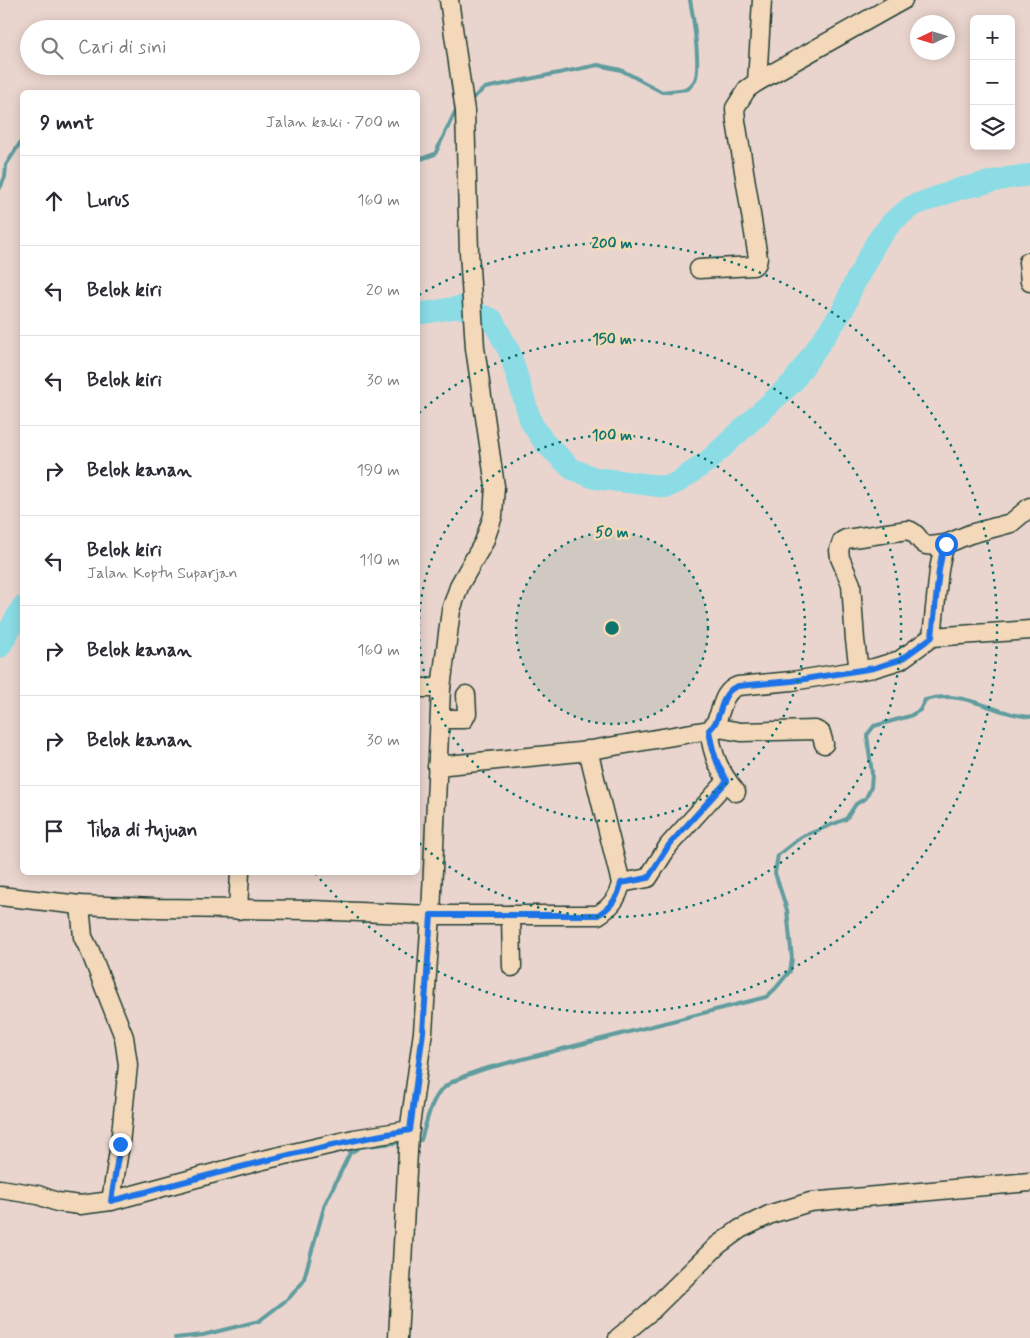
<!DOCTYPE html>
<html lang="id">
<head>
<meta charset="utf-8">
<style>
  :root { --surface:#fff; --page:#f7f7f7; --text:#2b2b33; --muted:#7c7c81; --line:#e1e1e2 }
  body { margin:0; font-family:Mynerve,sans-serif; background:var(--page); color:var(--text) }
  .controls { position:absolute; right:15px; top:15px; display:grid; overflow:hidden; border-radius:8px; box-shadow:0 2px 12px #0003 }
  .controls button { width:45px; height:45px; display:grid; place-items:center; padding:0; border:0; border-bottom:1px solid var(--line); background:var(--surface); color:var(--text); font:25px sans-serif }
  .compass { position:absolute; left:910px; top:15px; width:45px; height:45px; border-radius:50%; background:var(--surface); box-shadow:0 2px 12px #0003; rotate:266deg }
  .stop { position:absolute; width:15px; height:15px; margin:-11px; border:4px solid #1a73e8; border-radius:50%; background:#fff }
  .stop.end { background:#1a73e8; border-color:#fff; box-shadow:0 1px 5px #0008 }
  .list { margin:0; padding:0; list-style:none }
  h2 { display:flex; justify-content:space-between; align-items:center; height:65px; margin:0; padding:0 20px; font-size:21px }
  h2 small { font-size:16px; font-weight:400; color:var(--muted) }
  .list li { display:grid; grid-template-columns:32px 1fr auto; gap:15px; align-items:center; box-sizing:border-box; height:90px; padding:0 20px; border-top:1px solid var(--line) }
  .list b { display:block; font-size:19px; white-space:nowrap }
  .list p { margin:0; font-size:16px; white-space:nowrap; color:var(--muted) }
  .list em { font-size:16px; font-style:normal; color:var(--muted) }
  .icon { flex:none; width:28px; height:28px; fill:none; stroke:currentColor; stroke-width:2; stroke-linecap:round; stroke-linejoin:round }
  .map { position:relative; flex:none; width:1030px; height:1338px; overflow:hidden }
  .search { position:absolute; background:var(--surface); box-shadow:0 2px 12px #0003; left:20px; top:20px; width:400px; height:55px; display:flex; align-items:center; gap:12px; box-sizing:border-box; padding:0 18px; border-radius:28px; color:var(--muted); font-size:19px }
  .panel { position:absolute; background:var(--surface); box-shadow:0 2px 12px #0003; left:20px; top:90px; width:400px; height:785px; border-radius:8px }
  .map>svg:first-child { display:block }
</style>
</head>
<body>
<div class="map">
<svg width="1030" height="1338" viewBox="0 0 1030 1338">
  <rect width="100%" height="100%" fill="#ead5ce"/>
  <filter id="ink" filterUnits="userSpaceOnUse"><feTurbulence type="fractalNoise" baseFrequency=".02" numOctaves="2"/><feDisplacementMap in="SourceGraphic" scale="10" xChannelSelector="R" yChannelSelector="G"/><feConvolveMatrix kernelMatrix="1 2 1 2 8 2 1 2 1" color-interpolation-filters="sRGB"/></filter>
  <g filter="url(#ink)">
    <g fill="none" stroke-linecap="round" stroke-linejoin="round">
      <g stroke="#609c9e" stroke-width="4">
        <path d="M 468,102 L 485,88 L 598,65 L 621,70 L 662,92 L 688,89 C 690,86 694,83 695,80 C 701,67 693,15 690,0"/>
        <polyline points="418,160 435,154 455,112 459,109"/>
        <polyline points="0,188 5,177 6,165 22,140"/>
        <path d="M 413,1141 L 421,1140 C 435,1092 434,1086 484,1069 L 766,997 L 775,989 L 790,971 L 792,959 L 787,910 L 775,873 L 778,855 L 801,837 L 846,819 L 856,804 L 866,798 L 871,787 L 872,774 L 867,735 L 874,726 L 910,716 L 920,710 L 925,700 C 956,691 978,704 1006,712 C 1014,715 1022,716 1030,717"/>
        <polyline points="175,1338 203,1335 259,1321 289,1298 303,1282 325,1204 350,1153 360,1147 403,1142"/>
      </g>
      <g stroke="#8bdce5" stroke-width="22">
        <polyline points="418,314 459,307 492,319 510,353 531,422 544,442 572,469 595,478 667,487 678,482 708,461 793,382 843,310 852,288 877,241 892,222 912,206 959,189 1008,178 1030,175"/>
        <polyline points="0,647 22,607"/>
      </g>
      <defs>
        <g id="minor">
          <polyline points="757,82 903,0"/>
          <polyline points="1028,262 1030,282"/>
          <polyline points="699,269 753,266 757,263 758,258 736,121 735,108 747,89 757,82 762,0"/>
          <polyline points="932,637 1030,630"/>
          <path d="M 859,671 L 855,640 L 851,584 L 840,558 L 839,550 L 842,541 L 846,539 L 908,530 C 919,533 918,542 926,545 C 932,547 940,544 946,544"/>
          <polyline points="418,688 441,688"/>
          <polyline points="440,719 464,719 467,713 466,695"/>
          <polyline points="713,727 741,732 815,730 821,733 824,744"/>
          <path d="M 709,730 C 713,757 719,771 736,792"/>
          <path d="M 437,766 L 579,752 L 709,730 C 724,719 718,693 738,686 L 792,681 L 874,668 L 900,660 L 932,637 L 939,570 L 942,554 L 946,544 L 970,534 L 1011,523 L 1030,507"/>
          <polyline points="621,883 648,878 669,845 727,781"/>
          <path d="M 0,896 L 80,905 L 156,908 L 311,910 L 431,915 L 598,915 C 611,907 618,898 621,883 L 588,750"/>
          <polyline points="80,905 83,937 90,951 124,1037 128,1065 120,1144 111,1201"/>
          <polyline points="238,910 240,872"/>
          <polyline points="511,915 512,967"/>
          <polyline points="0,1189 38,1195 57,1202 80,1205 111,1201 259,1161 354,1139 410,1130"/>
          <polyline points="398,1338 409,1133 423,1032 431,915 441,688 451,610 460,584 484,542 493,516 495,486 475,348 469,252 465,111 449,0"/>
          <polyline points="618,1338 652,1310 718,1245 740,1229 771,1214 810,1202 1030,1182"/>
        </g>
      </defs>
      <use href="#minor" stroke="#1f3d34" stroke-width="21"/>
      <use href="#minor" stroke="#f3d9ba" stroke-width="18"/>
    </g>
  </g>
  <g fill="none" stroke-linecap="round" stroke-linejoin="round" filter="url(#ink)">
    <path stroke="#1a73e8" stroke-width="6" d="M 120,1144 L 111,1201 C 210,1175 309,1147 410,1130 L 423,1032 L 431,915 L 598,915 C 611,907 618,898 621,883 L 648,878 L 669,845 L 727,781 C 716,764 712,749 709,730 C 724,719 718,692 738,686 L 792,681 L 874,668 L 900,660 L 932,637 L 939,570 L 942,554 L 946,544"/>
  </g>
  <circle cx="612" cy="628" r="96" fill="#0f766e" fill-opacity=".12"/>
  <g fill="none" stroke="#0f766e" stroke-width="2.5" stroke-dasharray="2.5 5">
    <circle cx="612" cy="628" r="96"/>
    <circle cx="612" cy="628" r="193"/>
    <path d="M419 413A289 289 0 1 1 419 843"/>
    <path d="M419 295A385 385 0 1 1 315 873"/>
  </g>
  <circle cx="612" cy="628" r="8" fill="#0f766e" stroke="#f3d9ba" stroke-width="2.5"/>
  <g font-size="15" text-anchor="middle" font-weight="bold" fill="#0f766e" stroke="#f3d9ba" stroke-width="5" stroke-linejoin="round" paint-order="stroke">
    <text x="612" y="248">200 m</text>
    <text x="612" y="344">150 m</text>
    <text x="612" y="440">100 m</text>
    <text x="612" y="537">50 m</text>
  </g>
</svg>
<div class="controls">
<button>+</button>
<button>−</button>
<button><svg class="icon" aria-label="layers" viewBox="0 0 24 24"><path d="M12 4l9 5-9 5-9-5zM3 14l9 5 9-5"/></svg></button>
</div>
<svg class="compass" viewBox="-18 -18 36 36"><path d="M0-13l5 13h-10z" fill="#e53935"/><path d="M0 13l5-13h-10z" fill="#7c7c81"/></svg>
<div class="stop" style="left:946px;top:544px"></div>
<div class="stop end" style="left:120px;top:1144px"></div>
<div class="search"><svg class="icon" aria-label="search" viewBox="0 0 24 24"><circle cx="10" cy="10" r="6"/><path d="M15 15l6 6"/></svg>Cari di sini</div>
<section class="panel">
<h2>9 mnt<small>Jalan kaki · 700 m</small></h2>
<ul class="list">
<li><svg class="icon" aria-label="ahead" viewBox="0 0 24 24"><path d="M12 20V5M6 11l6-6 6 6"/></svg><div><b>Lurus</b></div><em>160 m</em></li>
<li><svg class="icon" aria-label="left" viewBox="0 0 24 24"><path d="M17 20v-9H6M10 6l-5 5 5 5"/></svg><div><b>Belok kiri</b></div><em>20 m</em></li>
<li><svg class="icon" aria-label="left" viewBox="0 0 24 24"><path d="M17 20v-9H6M10 6l-5 5 5 5"/></svg><div><b>Belok kiri</b></div><em>30 m</em></li>
<li><svg class="icon" aria-label="right" viewBox="0 0 24 24"><path d="M7 20v-9h11M14 6l5 5-5 5"/></svg><div><b>Belok kanan</b></div><em>190 m</em></li>
<li><svg class="icon" aria-label="left" viewBox="0 0 24 24"><path d="M17 20v-9H6M10 6l-5 5 5 5"/></svg><div><b>Belok kiri</b><p>Jalan Koptu Suparjan</p></div><em>110 m</em></li>
<li><svg class="icon" aria-label="right" viewBox="0 0 24 24"><path d="M7 20v-9h11M14 6l5 5-5 5"/></svg><div><b>Belok kanan</b></div><em>160 m</em></li>
<li><svg class="icon" aria-label="right" viewBox="0 0 24 24"><path d="M7 20v-9h11M14 6l5 5-5 5"/></svg><div><b>Belok kanan</b></div><em>30 m</em></li>
<li><svg class="icon" aria-label="arrive" viewBox="0 0 24 24"><path d="M6 21V4h12l-3 4 3 4H6"/></svg><div><b>Tiba di tujuan</b></div></li>
</ul>
</section>
</div>
</body>
</html>
